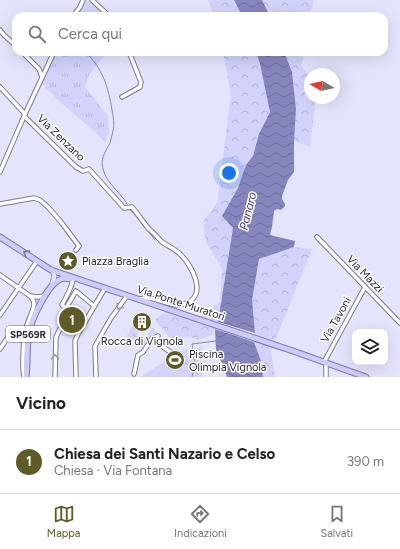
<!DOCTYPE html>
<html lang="it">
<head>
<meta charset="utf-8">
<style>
  :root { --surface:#fff; --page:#f2f2f2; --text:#222; --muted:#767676; --line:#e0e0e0; --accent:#5f5b28 }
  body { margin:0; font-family:Figtree,sans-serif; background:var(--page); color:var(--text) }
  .controls { position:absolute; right:12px; bottom:12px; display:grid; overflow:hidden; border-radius:8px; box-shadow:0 4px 16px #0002 }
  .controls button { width:36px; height:36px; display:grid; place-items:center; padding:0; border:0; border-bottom:1px solid var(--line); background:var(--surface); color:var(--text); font:20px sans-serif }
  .compass { position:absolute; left:304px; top:68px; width:36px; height:36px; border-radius:50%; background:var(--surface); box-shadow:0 4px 16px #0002; rotate:279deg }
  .you { position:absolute; left:229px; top:173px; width:14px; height:14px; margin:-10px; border:3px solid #fff; border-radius:50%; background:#1a73e8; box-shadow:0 0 0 6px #1a73e833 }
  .badge { display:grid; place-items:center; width:26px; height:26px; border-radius:50%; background:var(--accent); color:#fff; font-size:13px; font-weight:700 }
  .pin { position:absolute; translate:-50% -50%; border:2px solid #fff; box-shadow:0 1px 4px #0006 }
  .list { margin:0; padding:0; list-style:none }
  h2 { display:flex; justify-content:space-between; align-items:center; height:52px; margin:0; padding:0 16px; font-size:17px }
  h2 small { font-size:13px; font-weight:400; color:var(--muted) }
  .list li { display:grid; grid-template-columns:26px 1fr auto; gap:12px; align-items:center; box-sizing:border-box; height:64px; padding:0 16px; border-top:1px solid var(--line) }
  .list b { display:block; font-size:15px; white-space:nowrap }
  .list p { margin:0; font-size:13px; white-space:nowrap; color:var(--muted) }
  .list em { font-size:13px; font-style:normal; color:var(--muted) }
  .icon { flex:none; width:22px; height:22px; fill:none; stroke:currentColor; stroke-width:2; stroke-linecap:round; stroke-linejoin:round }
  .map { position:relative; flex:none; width:400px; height:377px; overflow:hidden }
  .search { position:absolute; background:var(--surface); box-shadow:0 4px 16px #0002; left:12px; right:12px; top:12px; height:44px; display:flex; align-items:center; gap:10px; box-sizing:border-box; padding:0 14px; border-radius:12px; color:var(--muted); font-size:15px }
  .sheet { height:116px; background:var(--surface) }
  nav { display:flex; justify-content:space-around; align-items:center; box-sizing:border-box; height:56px; border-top:1px solid var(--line); background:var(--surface); font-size:11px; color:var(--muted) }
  nav a { display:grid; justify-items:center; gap:2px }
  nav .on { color:var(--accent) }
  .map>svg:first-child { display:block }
</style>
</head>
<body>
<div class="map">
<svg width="400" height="377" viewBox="0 0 400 377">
  <defs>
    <pattern id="grass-tufts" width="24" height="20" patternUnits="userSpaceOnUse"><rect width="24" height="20" fill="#d2d2fb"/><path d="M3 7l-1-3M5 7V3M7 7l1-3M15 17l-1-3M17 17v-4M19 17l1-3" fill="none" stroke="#b4b4d7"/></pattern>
    <pattern id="forest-crowns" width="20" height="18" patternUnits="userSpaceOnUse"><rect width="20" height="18" fill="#d2d2fb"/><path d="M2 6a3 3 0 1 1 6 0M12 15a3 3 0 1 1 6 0" fill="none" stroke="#b4b4d7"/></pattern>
    <pattern id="water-waves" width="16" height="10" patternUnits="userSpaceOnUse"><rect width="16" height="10" fill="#8785bd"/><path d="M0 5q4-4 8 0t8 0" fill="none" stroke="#6e6d9a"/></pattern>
  </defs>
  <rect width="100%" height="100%" fill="#e4e4fd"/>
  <g fill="url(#grass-tufts)">
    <path d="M 83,0 C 92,0 105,9 110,16 L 75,16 L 78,12 L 78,3 Z"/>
    <polygon points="53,52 107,52 89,75 85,87 108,116 109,132 105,142 93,130 59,101 40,82 43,68 47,65"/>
    <polygon points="133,325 139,331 136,335 142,340 149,335 148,333 153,328 158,333 155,335 153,334 142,349 127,336"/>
  </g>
  <g fill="url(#forest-crowns)">
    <polygon points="208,0 234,0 242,16 214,16"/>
    <polygon points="262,0 314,0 309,16 270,16"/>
    <polygon points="223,52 256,52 260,64 270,112 259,134 253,156 246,165 238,188 223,215 233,228 218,322 212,335 198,340 191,337 171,339 155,320 165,312 194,321 220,302 222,269 206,242 203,221 217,203 231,95"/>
    <polygon points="284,52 304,52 301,66 310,76 310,98 316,98 310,147 294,141 296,109 292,72"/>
    <polygon points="294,247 312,249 271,351 275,377 263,377 261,361 254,342 255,333 252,300 259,259"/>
    <polygon points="202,347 202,377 181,377 183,368 181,351"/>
  </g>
  <polygon fill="#d2d2fb" points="181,351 183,368 181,377 140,377"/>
  <g fill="url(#water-waves)">
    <polygon points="234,0 262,0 270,16 242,16"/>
    <polygon points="256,52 284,52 292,72 296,109 294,141 294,172 288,180 282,196 282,199 285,204 285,206 281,210 277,209 274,211 272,227 270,235 295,241 294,247 259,259 252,300 255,333 218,322 233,228 222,216 238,188 246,165 253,156 259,134 270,112 260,64"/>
    <polygon points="215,329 254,342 261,361 263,377 227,377 223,366 216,350"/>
  </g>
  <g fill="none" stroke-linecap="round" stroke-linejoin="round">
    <g stroke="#8785bd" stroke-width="1">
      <path d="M 86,52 C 103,70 108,86 112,110 C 113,117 115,124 113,131 C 112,135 111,139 110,143 C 105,153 99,159 104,172 C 107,183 121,193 127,204"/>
      <polyline points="129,209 135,215 155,240"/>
      <polyline points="192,377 195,364 192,344 216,341"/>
    </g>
    <defs>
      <g id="minor">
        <polyline points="92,0 109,16"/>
        <polyline points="73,16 80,7 83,0"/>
        <polyline points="0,30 4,35 16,46"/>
        <polyline points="22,52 39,69 42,77"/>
        <polyline points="0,87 25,114"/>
        <polyline points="122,97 140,87 141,82 129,52"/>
        <path d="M 24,116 L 76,167 L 83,171 L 89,169 L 124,208 L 132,207 C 138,214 143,222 149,229 C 154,233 158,238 162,242 C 168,246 175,249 180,254 C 192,265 209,297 184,304 C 171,307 160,299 148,298 C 145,297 142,299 139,299"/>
        <polyline points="0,172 25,114 54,52"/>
        <polyline points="0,204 34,198 40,200 48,207 61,222 79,246 76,250"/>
        <polyline points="317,237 400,323"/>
        <polyline points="0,275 30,296 36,297 45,296"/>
        <path d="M 73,279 C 72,288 66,297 62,305 L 66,308 L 76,291 L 94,306"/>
        <polyline points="0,315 37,261"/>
        <polyline points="152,339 173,354"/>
        <path d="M 0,349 L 8,337 C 14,337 21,338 24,333"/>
        <polyline points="324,362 365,287"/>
        <polyline points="326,362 326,377"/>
        <polyline points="134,374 138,355 143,352 152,339 158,336"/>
        <path d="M 24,377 C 22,367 23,339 26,329 C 27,322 34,310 34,304 C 34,301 32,298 30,296"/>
        <polyline points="55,377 56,337 64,321 66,308"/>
        <polyline points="76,377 75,341 78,334 105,288"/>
        <polyline points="96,377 95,346 111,318 127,296"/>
      </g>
      <path id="secondary" d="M 52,270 C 56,274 54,280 52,285"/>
      <g id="primary">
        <polyline points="0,237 51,270 293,351 366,377"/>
        <path d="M 26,377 C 28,363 26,348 29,333 C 31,320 47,286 59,280 C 63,277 67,278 71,279"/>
      </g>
    </defs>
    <use href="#minor" stroke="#7b7b91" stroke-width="5.5"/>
    <use href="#secondary" stroke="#7b7b91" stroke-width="6"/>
    <use href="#primary" stroke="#7c7aaf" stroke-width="7"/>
    <use href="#minor" stroke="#fff" stroke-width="3.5"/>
    <use href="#secondary" stroke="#e6e5fc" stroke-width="4.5"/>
    <use href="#primary" stroke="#cdcbf8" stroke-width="5"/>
  </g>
  <defs><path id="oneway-chevron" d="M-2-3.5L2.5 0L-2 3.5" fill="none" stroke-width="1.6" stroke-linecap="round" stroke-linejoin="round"/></defs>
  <use stroke="#7a7894" href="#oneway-chevron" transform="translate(26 253) rotate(-147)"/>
  <g stroke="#9d9da1">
    <use href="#oneway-chevron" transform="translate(119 307) rotate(125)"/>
    <use href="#oneway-chevron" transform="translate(55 357) rotate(-89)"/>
  </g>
  <defs>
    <symbol id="sight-disc" viewBox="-11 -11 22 22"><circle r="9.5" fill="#5f5b28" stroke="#fff"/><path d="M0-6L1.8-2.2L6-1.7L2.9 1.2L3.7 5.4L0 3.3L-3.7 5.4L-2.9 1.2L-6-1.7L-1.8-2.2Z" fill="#fff"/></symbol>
    <symbol id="building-disc" viewBox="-11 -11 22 22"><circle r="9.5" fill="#5f5b28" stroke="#fff"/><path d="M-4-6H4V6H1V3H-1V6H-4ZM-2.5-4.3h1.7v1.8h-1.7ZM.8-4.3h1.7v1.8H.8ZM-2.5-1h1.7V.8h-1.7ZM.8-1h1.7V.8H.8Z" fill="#fff"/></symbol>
    <symbol id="stadium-disc" viewBox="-11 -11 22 22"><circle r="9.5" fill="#5f5b28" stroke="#fff"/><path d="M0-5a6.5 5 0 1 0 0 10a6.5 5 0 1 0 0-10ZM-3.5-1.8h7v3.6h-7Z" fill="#fff"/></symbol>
  </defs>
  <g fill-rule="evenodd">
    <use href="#sight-disc" x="57" y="250" width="22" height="22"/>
    <use href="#building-disc" x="131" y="311" width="22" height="22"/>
    <use href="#stadium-disc" x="164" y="349" width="22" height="22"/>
  </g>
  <g text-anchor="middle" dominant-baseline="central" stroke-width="3" stroke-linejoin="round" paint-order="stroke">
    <rect fill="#fff" stroke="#67676d" stroke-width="1" x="6" y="326" width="44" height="16" rx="3"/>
    <g font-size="10" font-weight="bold" fill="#26262f">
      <text x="28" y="334">SP569R</text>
    </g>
    <g font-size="11" fill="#26262f" stroke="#fff">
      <text transform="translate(61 138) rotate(44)">Via Zenzano</text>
      <text transform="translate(365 274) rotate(46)">Via Mazzi</text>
      <text transform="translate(181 303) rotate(18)">Via Ponte Muratori</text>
      <text transform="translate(336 320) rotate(-61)">Via Tavoni</text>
    </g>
    <g font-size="11" fill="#26262f" stroke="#fff" text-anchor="start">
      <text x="82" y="261">Piazza Braglia</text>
      <text x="142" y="341" text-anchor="middle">Rocca di Vignola</text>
      <text x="189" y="354">Piscina<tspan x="189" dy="13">Olimpia Vignola</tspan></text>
    </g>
    <g font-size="12" font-style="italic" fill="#433b80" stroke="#fff">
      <text transform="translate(248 211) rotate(-76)">Panaro</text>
    </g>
  </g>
</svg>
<div class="controls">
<button><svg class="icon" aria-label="layers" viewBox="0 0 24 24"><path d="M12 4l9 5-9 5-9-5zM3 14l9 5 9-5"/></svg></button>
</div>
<svg class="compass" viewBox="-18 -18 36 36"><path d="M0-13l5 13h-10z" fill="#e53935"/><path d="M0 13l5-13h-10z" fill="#767676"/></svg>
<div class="you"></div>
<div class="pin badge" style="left:72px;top:320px">1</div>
<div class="search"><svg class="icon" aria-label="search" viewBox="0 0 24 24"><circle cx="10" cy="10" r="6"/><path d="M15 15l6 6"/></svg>Cerca qui</div>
</div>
<section class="sheet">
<h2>Vicino<small></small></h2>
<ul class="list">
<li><span class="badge">1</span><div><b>Chiesa dei Santi Nazario e Celso</b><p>Chiesa · Via Fontana</p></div><em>390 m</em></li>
</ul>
</section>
<nav>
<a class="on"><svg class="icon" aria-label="map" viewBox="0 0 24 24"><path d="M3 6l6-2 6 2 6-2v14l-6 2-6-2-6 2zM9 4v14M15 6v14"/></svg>Mappa</a>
<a><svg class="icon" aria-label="directions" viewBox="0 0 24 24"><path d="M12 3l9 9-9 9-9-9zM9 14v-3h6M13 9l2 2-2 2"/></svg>Indicazioni</a>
<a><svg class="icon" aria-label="saved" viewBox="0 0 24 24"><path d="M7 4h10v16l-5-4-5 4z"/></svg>Salvati</a>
</nav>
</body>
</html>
